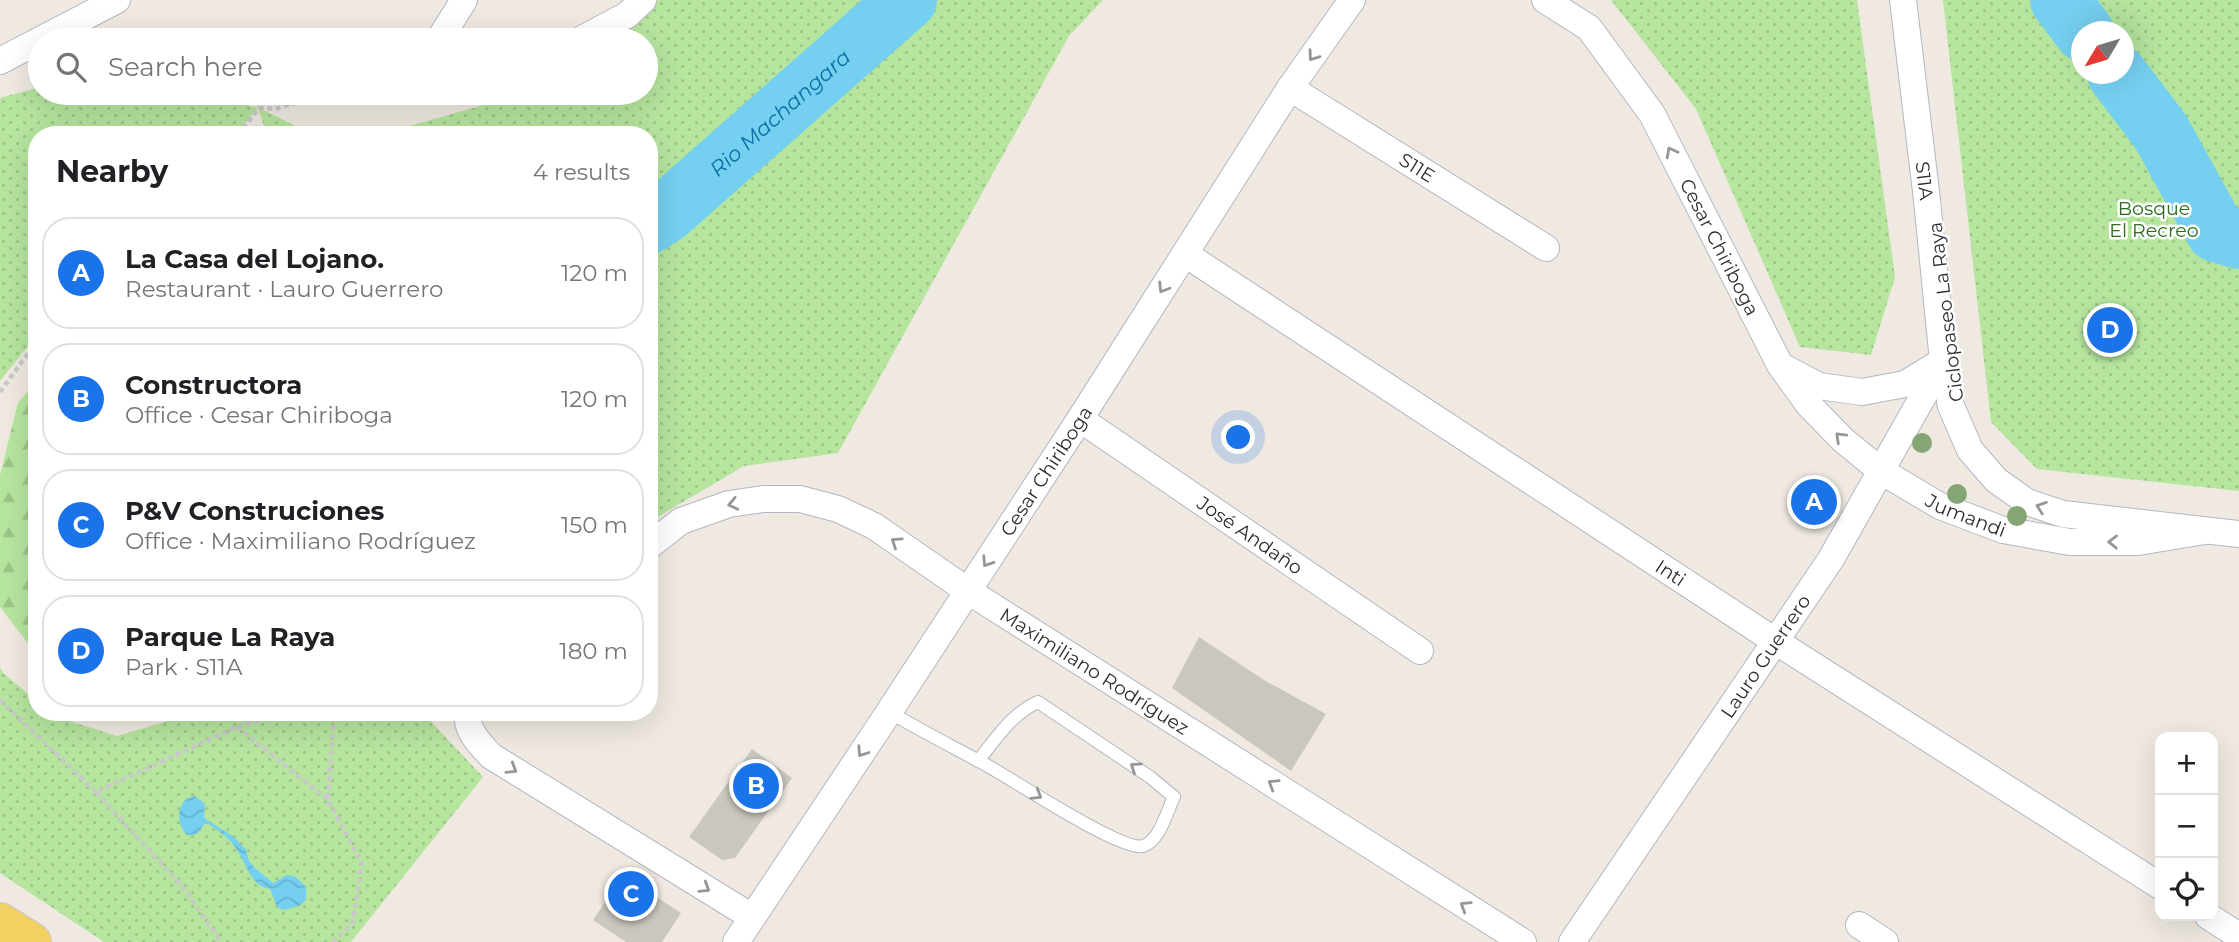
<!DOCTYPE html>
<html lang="en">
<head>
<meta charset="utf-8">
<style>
  :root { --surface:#fff; --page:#f6f6f6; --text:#202124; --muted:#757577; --line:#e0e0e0; --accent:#1a73e8 }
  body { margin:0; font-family:Montserrat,sans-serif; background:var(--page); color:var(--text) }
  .controls { position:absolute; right:21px; bottom:21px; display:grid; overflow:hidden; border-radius:14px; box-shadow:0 7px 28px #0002 }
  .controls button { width:63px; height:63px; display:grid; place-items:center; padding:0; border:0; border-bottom:2px solid var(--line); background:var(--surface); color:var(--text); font:35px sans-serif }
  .compass { position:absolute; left:2071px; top:21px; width:63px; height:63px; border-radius:50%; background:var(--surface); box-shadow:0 7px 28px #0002; rotate:232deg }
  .you { position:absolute; left:1239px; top:438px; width:24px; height:24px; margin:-18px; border:5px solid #fff; border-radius:50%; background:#1a73e8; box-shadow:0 0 0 10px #1a73e833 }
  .badge { display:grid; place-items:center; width:46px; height:46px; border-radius:50%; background:var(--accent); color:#fff; font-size:23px; font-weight:700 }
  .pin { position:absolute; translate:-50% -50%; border:4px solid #fff; box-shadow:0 2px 7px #0006 }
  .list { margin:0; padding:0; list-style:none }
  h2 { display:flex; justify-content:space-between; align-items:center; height:91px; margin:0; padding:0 28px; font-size:30px }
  h2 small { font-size:23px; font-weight:400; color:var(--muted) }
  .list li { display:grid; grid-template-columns:46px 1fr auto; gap:21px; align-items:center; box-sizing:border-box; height:112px; margin:0 14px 14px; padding:0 14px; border:2px solid var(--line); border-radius:28px }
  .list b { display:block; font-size:26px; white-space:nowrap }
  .list p { margin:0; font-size:23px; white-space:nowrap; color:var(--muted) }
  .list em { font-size:23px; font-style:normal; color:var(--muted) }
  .icon { flex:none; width:38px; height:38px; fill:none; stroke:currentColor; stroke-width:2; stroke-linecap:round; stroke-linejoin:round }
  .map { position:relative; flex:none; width:2239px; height:942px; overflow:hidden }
  .search { position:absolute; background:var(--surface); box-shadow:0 7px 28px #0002; left:28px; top:28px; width:630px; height:77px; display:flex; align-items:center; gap:18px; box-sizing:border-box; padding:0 24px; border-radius:38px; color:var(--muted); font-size:26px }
  .panel { position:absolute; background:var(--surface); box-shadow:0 7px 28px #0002; left:28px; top:126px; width:630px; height:595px; border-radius:28px }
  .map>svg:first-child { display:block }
</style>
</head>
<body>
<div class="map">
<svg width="2239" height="942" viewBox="0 0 2239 942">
  <defs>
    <pattern id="forest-firs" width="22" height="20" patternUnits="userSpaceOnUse" patternTransform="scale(1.75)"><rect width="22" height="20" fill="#b6e59e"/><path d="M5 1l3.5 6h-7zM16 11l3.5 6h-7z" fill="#9dc588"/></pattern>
    <pattern id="park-dots" width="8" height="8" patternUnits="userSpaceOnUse" patternTransform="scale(1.75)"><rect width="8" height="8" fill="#b6e59e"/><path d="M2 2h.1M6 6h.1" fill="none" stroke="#9dc588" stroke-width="1.8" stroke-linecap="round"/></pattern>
    <pattern id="water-waves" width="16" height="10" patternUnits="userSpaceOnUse" patternTransform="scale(1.75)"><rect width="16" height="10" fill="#75cff0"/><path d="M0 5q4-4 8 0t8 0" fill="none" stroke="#66b2ce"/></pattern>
  </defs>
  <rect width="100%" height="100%" fill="#efe9e1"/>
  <polygon fill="url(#forest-firs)" points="37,380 37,655 0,607 0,475 18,403"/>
  <g fill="url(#park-dots)" fill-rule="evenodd">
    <polygon points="659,0 1103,0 1069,36 838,453 744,466 649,522 649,135 377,135 491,103 508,93 646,93 646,40 594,40"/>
    <polygon points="1611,0 1857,0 1895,277 1871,355 1800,347 1696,109"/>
    <path d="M 1943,0 L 2239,0 L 2239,491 L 2037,469 L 1991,422 ZM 2082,32 L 2124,32 L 2124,74 L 2082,74 Z"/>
    <polygon points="40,87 40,93 191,93 259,108 314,135 267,135 258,108 235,135 37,135 37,335 0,381 0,98"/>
    <polygon points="0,668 4,674 37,701 37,712 50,712 56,717 117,736 198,712 422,712 483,777 351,942 104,942 0,873"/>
  </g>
  <path fill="url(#water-waves)" d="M 195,796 L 205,804 L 204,818 L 234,837 L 246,850 L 249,861 L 255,868 L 273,883 L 287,875 L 296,877 L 306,887 L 306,900 L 299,906 L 283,910 L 277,907 L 270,889 C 248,885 247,862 235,847 C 227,836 217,830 206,822 L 197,834 L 187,835 C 175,824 176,798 195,796 Z"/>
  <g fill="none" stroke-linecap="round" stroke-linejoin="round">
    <g stroke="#75cff0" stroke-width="60">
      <polyline points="2060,0 2084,32"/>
      <polyline points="2117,74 2161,132 2216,232 2239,239"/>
      <path id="s1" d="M 649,224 L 667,212 L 907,0"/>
    </g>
  </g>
  <g fill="#cbc7bf">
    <polygon points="1199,637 1264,680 1326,714 1291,771 1172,688"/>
    <polygon points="752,749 792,778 735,858 722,860 689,837"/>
    <polygon points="623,875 681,913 662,942 626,942 593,920"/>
  </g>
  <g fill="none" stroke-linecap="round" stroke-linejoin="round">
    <defs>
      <path id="lane" d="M 889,712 C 922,731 955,748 988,766 C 1012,779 1122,852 1143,846 C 1160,841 1167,811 1174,797 L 1150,777 L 1038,702 C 1011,714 996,739 978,761"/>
      <g id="street">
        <path id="s2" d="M 1545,0 L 1589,28 L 1652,114 L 1780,365 L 1809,405 L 1843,440 L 1881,471 L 1940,506 L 2003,530 L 2070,542 L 2138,542 L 2205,531"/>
        <path id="s3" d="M 1903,0 L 1927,200 L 1943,361 L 1951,406 L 1970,450 L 1996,480 L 2027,502 L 2063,514 L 2239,534"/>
        <polyline points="439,40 464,0"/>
        <polyline points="580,40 627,15 643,0"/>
        <polyline points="0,61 117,0"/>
        <path id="s4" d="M 1290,88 L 1546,248"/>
        <path id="s5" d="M 1185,254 L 1775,641 L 2160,886"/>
        <polyline points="1785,368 1819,386 1862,392 1905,384 1941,362"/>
        <path id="s6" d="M 1080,419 L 1420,651"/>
        <path id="s7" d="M 649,546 L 681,521 L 729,504 L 763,499 L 800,499 L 838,509 L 874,526 L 968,591 L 1523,942"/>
        <path d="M 468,712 C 465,730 480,744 491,756 L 752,917"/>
        <polyline points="2208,916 2239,936"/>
        <polyline points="1859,925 1885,942"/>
        <path id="s8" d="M 736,942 L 889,712 L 1080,419 L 1290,88 L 1352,0"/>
        <path id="s9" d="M 1572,942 L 1831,559 L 1943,361"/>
      </g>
      <polyline id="primary" points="0,922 32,942"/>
    </defs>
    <use href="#lane" stroke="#b4b7c1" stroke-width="14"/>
    <use href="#street" stroke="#b4b7c1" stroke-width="28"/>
    <use href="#primary" stroke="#c9c9c9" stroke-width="40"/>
    <g stroke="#c9c9c9" stroke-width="4.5" stroke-dasharray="5 3.5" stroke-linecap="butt">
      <polyline points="238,135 259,108 275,109 328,93"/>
      <polyline points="0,392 37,341"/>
      <polyline points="0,700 96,792 236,727 290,712"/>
      <polyline points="237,727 328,800"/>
      <polyline points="96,792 185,890 221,942"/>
      <polyline points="333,942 353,922 362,863 328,800 334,712"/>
    </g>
    <use href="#lane" stroke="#fff" stroke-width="12"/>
    <use href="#street" stroke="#fff" stroke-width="26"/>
    <use href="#primary" stroke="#f2d163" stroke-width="38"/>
  </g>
  <g fill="#84a574">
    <circle cx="1922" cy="443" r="10"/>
    <circle cx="1957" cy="494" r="10"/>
    <circle cx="2017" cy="516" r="10"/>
  </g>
  <defs><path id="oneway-chevron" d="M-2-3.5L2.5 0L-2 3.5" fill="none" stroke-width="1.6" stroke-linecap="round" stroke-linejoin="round" transform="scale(1.75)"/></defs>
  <g stroke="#969696">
    <use href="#oneway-chevron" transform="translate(1313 56) rotate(125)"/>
    <use href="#oneway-chevron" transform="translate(1671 152) rotate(-117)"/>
    <use href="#oneway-chevron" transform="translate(1163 288) rotate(122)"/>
    <use href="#oneway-chevron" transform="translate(1840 437) rotate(-136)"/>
    <use href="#oneway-chevron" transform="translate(733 504) rotate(168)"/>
    <use href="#oneway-chevron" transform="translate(2041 507) rotate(-161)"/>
    <use href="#oneway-chevron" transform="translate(896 542) rotate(-146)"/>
    <use href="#oneway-chevron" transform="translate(2113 542) rotate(-179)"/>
    <use href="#oneway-chevron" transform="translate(987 562) rotate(123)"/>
    <use href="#oneway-chevron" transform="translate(862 752) rotate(124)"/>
    <use href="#oneway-chevron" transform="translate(1135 767) rotate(-146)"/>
    <use href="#oneway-chevron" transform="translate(512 769) rotate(32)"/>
    <use href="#oneway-chevron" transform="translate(1273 784) rotate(-148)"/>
    <use href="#oneway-chevron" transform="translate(1037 795) rotate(31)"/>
    <use href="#oneway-chevron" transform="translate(705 888) rotate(32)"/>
    <use href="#oneway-chevron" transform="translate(1465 906) rotate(-148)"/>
  </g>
  <g text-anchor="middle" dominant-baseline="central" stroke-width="5" stroke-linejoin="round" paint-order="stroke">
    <g font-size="19" fill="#2e2e2e" stroke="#fff">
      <text stroke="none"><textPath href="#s4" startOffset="150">S11E</textPath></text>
      <text stroke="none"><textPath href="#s3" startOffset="182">S11A</textPath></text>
      <text stroke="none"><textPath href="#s2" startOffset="308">Cesar Chiriboga</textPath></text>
      <text transform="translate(1946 312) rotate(-97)">Ciclopaseo La Raya</text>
      <text stroke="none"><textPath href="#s8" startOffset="564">Cesar Chiriboga</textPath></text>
      <text stroke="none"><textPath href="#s2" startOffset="684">Jumandi</textPath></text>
      <text stroke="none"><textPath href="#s6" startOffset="206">José Andaño</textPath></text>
      <text stroke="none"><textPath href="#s5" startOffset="581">Inti</textPath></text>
      <text stroke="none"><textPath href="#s9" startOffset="345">Lauro Guerrero</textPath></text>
      <text stroke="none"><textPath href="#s7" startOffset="506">Maximiliano Rodríguez</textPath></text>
    </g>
    <g font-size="19" fill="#2c6e1b" stroke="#fff">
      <text x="2154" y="208">Bosque<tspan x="2154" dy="22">El Recreo</tspan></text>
    </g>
    <g font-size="21" font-style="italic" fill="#0d6fa3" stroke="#fff">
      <text stroke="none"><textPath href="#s1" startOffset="172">Rio Machangara</textPath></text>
    </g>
  </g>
</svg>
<div class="controls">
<button>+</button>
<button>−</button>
<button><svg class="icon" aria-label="locate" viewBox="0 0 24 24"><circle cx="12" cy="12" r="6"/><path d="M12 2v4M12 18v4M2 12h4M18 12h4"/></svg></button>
</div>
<svg class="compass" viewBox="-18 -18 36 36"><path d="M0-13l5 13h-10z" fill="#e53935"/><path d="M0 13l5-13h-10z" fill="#757577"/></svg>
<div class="you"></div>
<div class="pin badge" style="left:1814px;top:502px">A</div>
<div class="pin badge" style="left:756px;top:786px">B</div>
<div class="pin badge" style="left:631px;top:894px">C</div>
<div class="pin badge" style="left:2110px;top:330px">D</div>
<div class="search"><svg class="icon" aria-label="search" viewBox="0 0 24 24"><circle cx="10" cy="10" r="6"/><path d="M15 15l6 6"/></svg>Search here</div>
<section class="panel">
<h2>Nearby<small>4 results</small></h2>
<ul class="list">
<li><span class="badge">A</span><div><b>La Casa del Lojano.</b><p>Restaurant · Lauro Guerrero</p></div><em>120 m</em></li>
<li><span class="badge">B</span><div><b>Constructora</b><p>Office · Cesar Chiriboga</p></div><em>120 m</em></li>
<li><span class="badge">C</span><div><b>P&amp;V Construciones</b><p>Office · Maximiliano Rodríguez</p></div><em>150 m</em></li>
<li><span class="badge">D</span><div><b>Parque La Raya</b><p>Park · S11A</p></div><em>180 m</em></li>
</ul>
</section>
</div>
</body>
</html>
